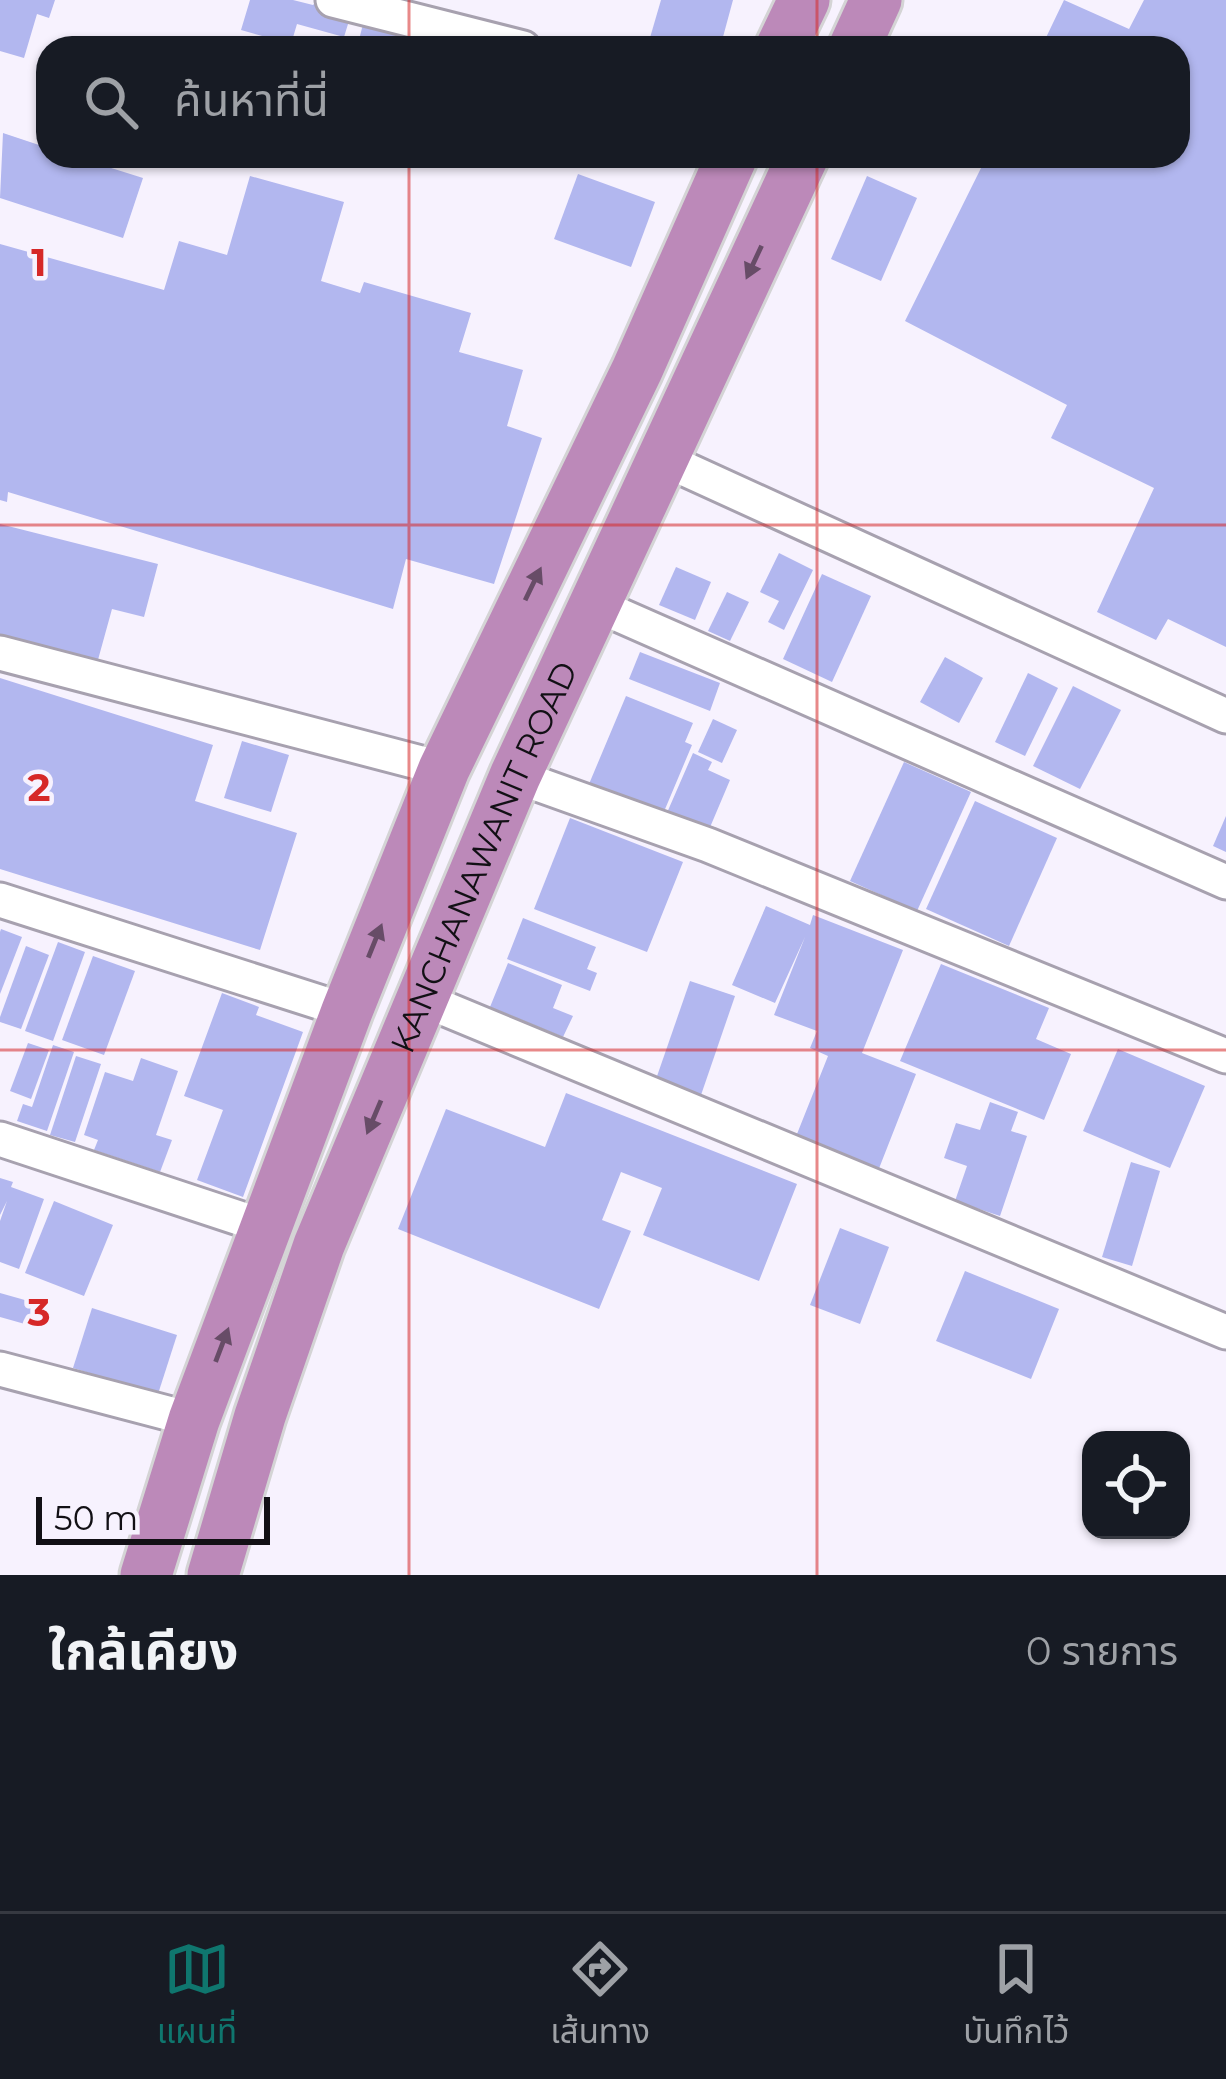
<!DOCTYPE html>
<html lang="th">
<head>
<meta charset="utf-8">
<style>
  :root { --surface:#171b24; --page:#242831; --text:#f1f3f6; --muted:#9ea1a6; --line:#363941; --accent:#0f766e }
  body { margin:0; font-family:Montserrat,"Noto Sans Thai",sans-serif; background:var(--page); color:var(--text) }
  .controls { position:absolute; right:36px; bottom:36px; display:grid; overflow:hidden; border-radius:24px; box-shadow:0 3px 9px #0004 }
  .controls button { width:108px; height:108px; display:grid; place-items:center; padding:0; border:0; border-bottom:3px solid var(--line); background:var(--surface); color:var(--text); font:60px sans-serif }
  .scale { position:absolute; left:36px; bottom:30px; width:234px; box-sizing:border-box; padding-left:12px; border:6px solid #121015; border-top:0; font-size:33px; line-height:42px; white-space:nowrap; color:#121015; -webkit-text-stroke:9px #f7f2fe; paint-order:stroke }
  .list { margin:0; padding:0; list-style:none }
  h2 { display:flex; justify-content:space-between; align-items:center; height:156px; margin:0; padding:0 48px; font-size:51px }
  h2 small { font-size:39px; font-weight:400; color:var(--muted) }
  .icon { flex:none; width:66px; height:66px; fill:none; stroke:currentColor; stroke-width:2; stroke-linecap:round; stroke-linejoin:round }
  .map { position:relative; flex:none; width:1226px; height:1575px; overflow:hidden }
  .search { position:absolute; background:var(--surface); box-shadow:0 3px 9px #0004; left:36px; right:36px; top:36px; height:132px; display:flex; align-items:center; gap:30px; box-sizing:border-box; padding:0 42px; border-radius:36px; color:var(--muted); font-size:45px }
  .sheet { height:336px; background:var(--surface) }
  nav { display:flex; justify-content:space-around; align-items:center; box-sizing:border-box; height:168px; border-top:3px solid var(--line); background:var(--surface); font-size:33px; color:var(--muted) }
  nav a { display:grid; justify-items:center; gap:6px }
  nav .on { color:var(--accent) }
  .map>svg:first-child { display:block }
</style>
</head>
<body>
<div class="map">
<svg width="1226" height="1575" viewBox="0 0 1226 1575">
  <rect width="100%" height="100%" fill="#f7f2fe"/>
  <g fill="#b2b7ef">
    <polygon points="0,0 55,0 49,18 37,14 24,58 0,51"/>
    <polygon points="250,0 293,0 313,5 317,1 352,11 344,37 297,24 291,44 241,30"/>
    <polygon points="661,0 733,0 720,48 647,48"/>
    <polygon points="1064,0 1129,29 1144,0 1226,0 1226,647 1168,619 1156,640 1097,612 1154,488 1051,438 1067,405 905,321 987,156 1178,156 1178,48 1041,48"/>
    <polygon points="363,24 407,35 404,48 357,48"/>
    <polygon points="3,133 48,148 48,156 73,156 143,178 123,238 0,198"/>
    <polygon points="578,174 655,202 631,267 554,239"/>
    <polygon points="250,176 344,202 321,281 360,293 364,282 471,313 459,352 523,370 507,426 542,438 494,584 406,559 393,609 8,492 7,502 0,500 0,244 164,290 179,241 227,255"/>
    <polygon points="867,176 917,198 881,281 831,259"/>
    <polygon points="0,524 158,564 144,617 112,609 96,667 0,640"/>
    <polygon points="779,553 813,570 784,630 768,622 779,601 760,592"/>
    <polygon points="676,567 711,582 695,620 659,605"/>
    <polygon points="822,574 871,596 832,682 783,659"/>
    <polygon points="727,592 749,602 730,641 708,631"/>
    <polygon points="640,652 720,683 710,711 629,679"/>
    <polygon points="945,657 983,678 959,723 920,702"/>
    <polygon points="1028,673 1058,688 1025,756 995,742"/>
    <polygon points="0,678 213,745 195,801 297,833 260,950 0,869"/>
    <polygon points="1073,686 1121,710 1080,789 1033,766"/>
    <polygon points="626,696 693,723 685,742 692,745 663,814 589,784"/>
    <polygon points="713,719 737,730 722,763 698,752"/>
    <polygon points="242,741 289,755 271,812 224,798"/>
    <polygon points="693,753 712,762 708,770 730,780 708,832 666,815"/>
    <polygon points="904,762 971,792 917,911 850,881"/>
    <polygon points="975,801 1057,838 1009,946 926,909"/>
    <polygon points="1226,816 1226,852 1213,846"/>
    <polygon points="570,818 683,862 647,952 534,909"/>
    <polygon points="766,906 810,925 813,915 903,950 862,1053 916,1074 878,1171 795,1139 828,1056 810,1048 817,1031 774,1015 805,937 775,1003 732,985"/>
    <polygon points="523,918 596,947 587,969 597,973 590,991 507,959"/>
    <polygon points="1,929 22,937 0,994 0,932"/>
    <polygon points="58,942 85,952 53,1041 25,1031"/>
    <polygon points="26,946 49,955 21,1029 0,1022 0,1017"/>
    <polygon points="93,956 135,971 104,1055 62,1040"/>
    <polygon points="508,963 562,985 553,1008 573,1016 563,1037 490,1007"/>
    <polygon points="941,964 1049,1008 1036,1039 1071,1054 1044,1120 900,1061"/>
    <polygon points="690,981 735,996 700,1098 655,1082"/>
    <polygon points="222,993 259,1007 256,1015 303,1032 243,1197 197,1180 223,1110 184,1096"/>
    <polygon points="28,1043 49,1050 31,1099 10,1091"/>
    <polygon points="53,1045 74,1052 47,1131 17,1121 23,1104 32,1107"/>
    <polygon points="1118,1049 1205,1086 1170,1168 1083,1131"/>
    <polygon points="76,1056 101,1064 75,1142 50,1135"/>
    <polygon points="141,1058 178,1071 156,1135 172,1140 160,1172 94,1150 98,1140 84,1135 105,1072 133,1081"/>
    <polygon points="566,1093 797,1184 759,1281 643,1235 662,1188 621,1172 602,1220 631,1231 599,1309 398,1229 446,1109 545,1147"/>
    <polygon points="990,1102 1018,1112 1011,1131 1027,1136 1000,1216 955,1201 967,1166 944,1158 956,1123 980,1130"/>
    <polygon points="1131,1162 1160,1171 1132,1266 1102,1257"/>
    <polygon points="0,1178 13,1182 11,1187 44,1199 19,1269 0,1262 0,1221 7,1201 0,1215"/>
    <polygon points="54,1201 113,1225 84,1296 25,1273"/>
    <polygon points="840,1228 889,1247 860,1324 810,1305"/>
    <polygon points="965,1271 1059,1309 1031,1379 936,1341"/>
    <polygon points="0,1293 39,1304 32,1326 0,1317"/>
    <polygon points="92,1308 177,1335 158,1394 73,1368"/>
  </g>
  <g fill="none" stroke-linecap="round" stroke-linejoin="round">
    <defs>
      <g id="minor">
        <polyline points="333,0 523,48"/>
        <polyline points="663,459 1226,716"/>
        <polyline points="592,603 1226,882"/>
        <polyline points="0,653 444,769"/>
        <polyline points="515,776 708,845 1226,1056"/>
        <polyline points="0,900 347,1011"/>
        <polyline points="424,1000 1226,1332"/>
        <polyline points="0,1139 266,1227"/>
        <polyline points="0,1369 194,1420"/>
      </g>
      <g id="highway">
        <polyline points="781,48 804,0"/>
        <polyline points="854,48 876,0"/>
        <polyline points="146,1575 194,1420 347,1011 444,769 637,370 732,156"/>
        <path id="s1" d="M 213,1575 L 260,1416 L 319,1245 L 515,776 L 803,156"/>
      </g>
    </defs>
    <use href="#minor" stroke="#a7a1af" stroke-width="39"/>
    <use href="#highway" stroke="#d4d4d5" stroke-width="57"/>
    <use href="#minor" stroke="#fff" stroke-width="33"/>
    <use href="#highway" stroke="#bc89b9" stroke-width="51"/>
  </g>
  <defs><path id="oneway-solid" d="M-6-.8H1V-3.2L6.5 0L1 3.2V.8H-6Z" transform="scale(3)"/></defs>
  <g fill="#674c67">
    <use href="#oneway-solid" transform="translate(754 262) rotate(115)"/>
    <use href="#oneway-solid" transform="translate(533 584) rotate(-64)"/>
    <use href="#oneway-solid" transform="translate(375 941) rotate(-68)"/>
    <use href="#oneway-solid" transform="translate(374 1117) rotate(113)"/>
    <use href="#oneway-solid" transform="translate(222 1345) rotate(-69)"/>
  </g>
  <path fill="none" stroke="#d62828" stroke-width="3" stroke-opacity="0.55" d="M 409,0 L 409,48M 817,0 L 817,48M 409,156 L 409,1575M 817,156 L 817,1575M 0,525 L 1226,525M 0,1050 L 1226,1050"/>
  <g text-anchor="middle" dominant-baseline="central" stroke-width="9" stroke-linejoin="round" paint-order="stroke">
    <g font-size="33" fill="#121015" stroke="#f7f2fe">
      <text stroke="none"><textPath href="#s1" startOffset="768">KANCHANAWANIT ROAD</textPath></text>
    </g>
  </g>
  <g font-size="39" text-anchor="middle" font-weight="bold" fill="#d62828" stroke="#f7f2fe" stroke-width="9" stroke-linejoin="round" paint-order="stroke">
    <text x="39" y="276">1</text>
    <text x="39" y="801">2</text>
    <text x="39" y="1326">3</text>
  </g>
</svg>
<div class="controls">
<button><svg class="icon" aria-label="locate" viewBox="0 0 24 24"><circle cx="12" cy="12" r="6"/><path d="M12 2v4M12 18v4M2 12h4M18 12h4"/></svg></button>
</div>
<div class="scale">50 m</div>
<div class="search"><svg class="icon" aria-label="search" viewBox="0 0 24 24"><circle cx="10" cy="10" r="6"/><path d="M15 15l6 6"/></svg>ค้นหาที่นี่</div>
</div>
<section class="sheet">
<h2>ใกล้เคียง<small>0 รายการ</small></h2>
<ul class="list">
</ul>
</section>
<nav>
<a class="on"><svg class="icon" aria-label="map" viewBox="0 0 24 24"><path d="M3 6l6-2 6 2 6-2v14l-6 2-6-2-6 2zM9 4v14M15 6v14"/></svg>แผนที่</a>
<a><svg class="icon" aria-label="directions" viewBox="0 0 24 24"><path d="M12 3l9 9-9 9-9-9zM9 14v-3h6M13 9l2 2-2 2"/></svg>เส้นทาง</a>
<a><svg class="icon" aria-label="saved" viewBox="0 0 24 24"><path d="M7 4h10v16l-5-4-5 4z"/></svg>บันทึกไว้</a>
</nav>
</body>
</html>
